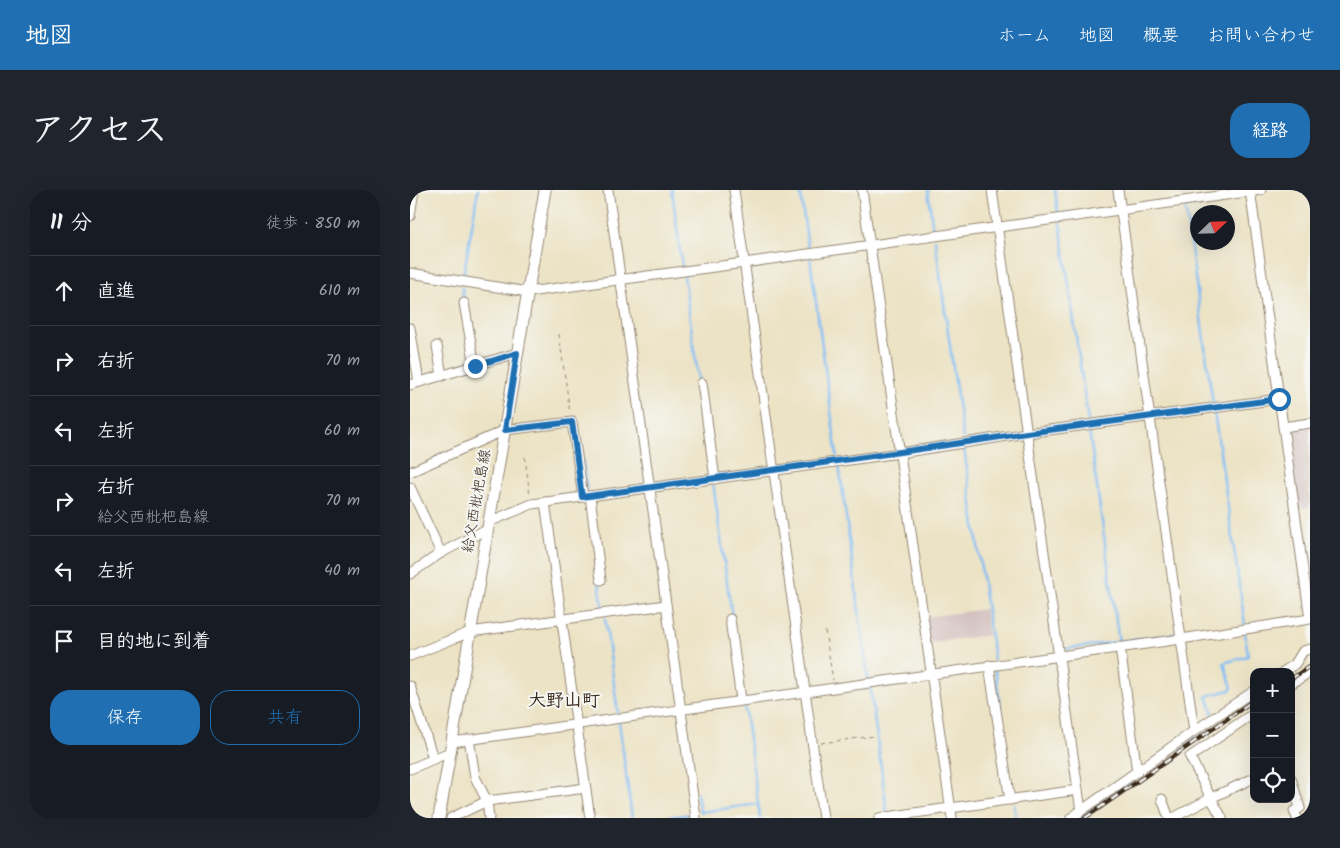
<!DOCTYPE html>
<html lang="ja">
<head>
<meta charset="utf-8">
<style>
  :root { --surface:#171b24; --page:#20242c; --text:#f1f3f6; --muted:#9ea1a6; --line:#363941; --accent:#1f6fb2 }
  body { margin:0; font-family:Kalam,"Klee One",sans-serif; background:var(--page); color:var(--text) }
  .controls { position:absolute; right:15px; bottom:15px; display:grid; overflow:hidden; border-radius:10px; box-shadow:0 5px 20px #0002 }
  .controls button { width:45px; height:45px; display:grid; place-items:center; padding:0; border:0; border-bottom:1px solid var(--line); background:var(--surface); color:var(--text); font:25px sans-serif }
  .compass { position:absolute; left:780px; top:15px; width:45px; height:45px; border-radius:50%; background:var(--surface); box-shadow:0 5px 20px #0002; rotate:67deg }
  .stop { position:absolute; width:15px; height:15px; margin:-11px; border:4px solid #1f6fb2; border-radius:50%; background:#fff }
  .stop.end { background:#1f6fb2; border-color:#fff; box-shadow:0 1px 5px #0008 }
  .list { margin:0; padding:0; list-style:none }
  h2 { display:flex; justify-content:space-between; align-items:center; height:65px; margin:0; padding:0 20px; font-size:21px }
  h2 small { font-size:16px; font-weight:400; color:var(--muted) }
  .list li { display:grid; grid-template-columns:32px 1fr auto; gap:15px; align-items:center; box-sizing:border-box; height:70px; padding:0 20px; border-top:1px solid var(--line) }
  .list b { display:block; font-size:19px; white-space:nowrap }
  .list p { margin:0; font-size:16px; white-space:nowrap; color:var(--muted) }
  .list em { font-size:16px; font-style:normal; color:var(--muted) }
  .actions { display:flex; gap:10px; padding:15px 20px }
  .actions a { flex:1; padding:11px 0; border:1px solid var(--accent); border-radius:20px; text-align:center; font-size:18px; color:var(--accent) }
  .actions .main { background:var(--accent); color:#fff }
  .icon { flex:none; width:28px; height:28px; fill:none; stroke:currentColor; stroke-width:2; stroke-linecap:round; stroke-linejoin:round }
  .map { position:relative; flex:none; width:900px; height:628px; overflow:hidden; border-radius:20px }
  header { display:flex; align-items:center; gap:30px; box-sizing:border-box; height:70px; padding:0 25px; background:var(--accent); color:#fff }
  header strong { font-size:24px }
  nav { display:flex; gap:28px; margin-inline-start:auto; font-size:18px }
  .intro { display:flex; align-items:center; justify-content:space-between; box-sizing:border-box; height:120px; padding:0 30px }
  h1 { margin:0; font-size:35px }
  .button { padding:12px 22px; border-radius:20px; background:var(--accent); color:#fff; font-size:18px; font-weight:700 }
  main { display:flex; gap:30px; padding:0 30px }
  aside { flex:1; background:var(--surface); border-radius:20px; box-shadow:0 5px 20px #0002 }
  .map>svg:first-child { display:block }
</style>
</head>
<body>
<header>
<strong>地図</strong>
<nav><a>ホーム</a><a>地図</a><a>概要</a><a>お問い合わせ</a></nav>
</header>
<div class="intro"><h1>アクセス</h1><a class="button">経路</a></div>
<main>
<aside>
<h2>11 分<small>徒歩 · 850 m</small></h2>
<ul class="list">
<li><svg class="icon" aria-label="ahead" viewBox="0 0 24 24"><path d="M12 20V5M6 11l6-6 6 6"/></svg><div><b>直進</b></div><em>610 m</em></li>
<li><svg class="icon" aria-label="right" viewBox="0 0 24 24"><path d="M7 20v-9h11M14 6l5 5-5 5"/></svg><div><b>右折</b></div><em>70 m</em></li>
<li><svg class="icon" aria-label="left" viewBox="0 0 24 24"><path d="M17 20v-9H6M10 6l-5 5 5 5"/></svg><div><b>左折</b></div><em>60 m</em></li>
<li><svg class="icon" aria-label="right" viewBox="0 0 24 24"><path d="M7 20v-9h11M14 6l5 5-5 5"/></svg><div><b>右折</b><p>給父西枇杷島線</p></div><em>70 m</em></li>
<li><svg class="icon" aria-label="left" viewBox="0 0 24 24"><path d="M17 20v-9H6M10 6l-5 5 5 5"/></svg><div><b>左折</b></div><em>40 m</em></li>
<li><svg class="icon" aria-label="arrive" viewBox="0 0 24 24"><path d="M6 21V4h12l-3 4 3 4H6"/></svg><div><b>目的地に到着</b></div></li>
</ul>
<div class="actions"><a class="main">保存</a><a>共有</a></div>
</aside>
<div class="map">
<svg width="900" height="628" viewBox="0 0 900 628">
  <rect width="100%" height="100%" fill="#f6f6f2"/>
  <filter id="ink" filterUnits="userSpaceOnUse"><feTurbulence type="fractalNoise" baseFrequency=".02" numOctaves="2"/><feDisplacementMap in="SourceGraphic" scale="10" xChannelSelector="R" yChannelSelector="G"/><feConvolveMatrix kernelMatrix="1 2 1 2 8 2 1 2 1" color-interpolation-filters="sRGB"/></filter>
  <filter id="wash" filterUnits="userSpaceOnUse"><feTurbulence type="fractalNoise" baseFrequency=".0096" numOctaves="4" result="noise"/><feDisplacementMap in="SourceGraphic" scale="20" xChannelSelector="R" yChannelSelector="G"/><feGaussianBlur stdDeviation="1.12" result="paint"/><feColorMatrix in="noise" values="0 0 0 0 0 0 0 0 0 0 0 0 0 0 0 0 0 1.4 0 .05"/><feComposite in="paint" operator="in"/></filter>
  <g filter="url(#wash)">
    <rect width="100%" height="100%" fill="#ece3c5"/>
    <g fill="#d1bfbd">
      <polygon points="900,235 900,317 889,319 878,240"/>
      <polygon points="575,419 578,445 520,453 516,427"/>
    </g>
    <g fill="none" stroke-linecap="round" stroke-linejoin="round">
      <g stroke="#81bdf3" stroke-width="2.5">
        <polyline points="262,0 272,76"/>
        <polyline points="390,0 398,58"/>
        <polyline points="518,0 523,41"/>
        <polyline points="645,0 648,22"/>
        <polyline points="773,0 774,5"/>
        <polyline points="775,15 803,214"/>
        <polyline points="650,32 678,231"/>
        <polyline points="525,50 553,248"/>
        <polyline points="400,68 427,266"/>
        <polyline points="274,86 289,194"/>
        <polyline points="53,88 68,0"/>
        <polyline points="52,97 54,111"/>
        <polyline points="804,221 835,435"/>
        <polyline points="164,228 166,227 177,301"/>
        <polyline points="679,240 709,452"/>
        <polyline points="554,258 584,470"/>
        <polyline points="429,275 458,488"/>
        <polyline points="303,293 322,427"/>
        <polyline points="189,391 193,421 191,421"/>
        <polyline points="195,428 208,524"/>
        <polyline points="656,459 766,444"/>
        <polyline points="585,479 595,552"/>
        <polyline points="460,496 477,622"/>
        <polyline points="334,513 350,628"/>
        <polyline points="803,524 797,506 820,500 822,498 814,473 838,466 835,444"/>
        <polyline points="209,532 222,628"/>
        <polyline points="287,604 290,622 348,614"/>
        <polyline points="604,614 606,628"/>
        <polyline points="671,627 805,532"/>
        <polyline points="250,628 283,624"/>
      </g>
    </g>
  </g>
  <g filter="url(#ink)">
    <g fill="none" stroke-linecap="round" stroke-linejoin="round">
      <defs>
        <g id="minor">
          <polyline points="198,0 286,628"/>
          <polyline points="324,0 413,628"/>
          <polyline points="452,0 542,628"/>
          <polyline points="582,0 671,621"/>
          <polyline points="0,26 4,0"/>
          <polyline points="0,83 118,102 334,73 851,0"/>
          <polyline points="54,113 65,176"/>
          <polyline points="0,138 9,192"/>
          <polyline points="27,156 32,186"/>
          <polyline points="292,193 305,289"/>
          <polyline points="0,195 107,163"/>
          <polyline points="873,237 900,233"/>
          <polyline points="0,282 95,240 162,232 173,307"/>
          <polyline points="0,297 31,363"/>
          <polyline points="180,306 191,390"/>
          <polyline points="135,312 180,628"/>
          <polyline points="79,332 122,314 490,263 617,243 869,209"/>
          <polyline points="0,384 31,363 71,342 77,343"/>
          <polyline points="320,429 331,510"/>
          <polyline points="710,457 727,582"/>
          <polyline points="0,466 60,442 256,415"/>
          <polyline points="579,475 600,610"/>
          <polyline points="873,482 885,474 893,461 900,459"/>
          <polyline points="881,494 900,482"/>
          <polyline points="0,496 23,568"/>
          <polyline points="844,528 838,527 780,567 801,608 844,588"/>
          <polyline points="784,541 844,501"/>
          <polyline points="59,549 65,587 77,611 79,628"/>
          <polyline points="42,552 771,449 900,429 840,0"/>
          <polyline points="0,579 40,562"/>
          <polyline points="881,588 890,618 884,621 887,628"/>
          <polyline points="752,609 759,628"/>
          <polyline points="41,628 77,611 176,598"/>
          <polyline points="469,628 668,600"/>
          <polyline points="661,628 784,541 708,0"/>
          <polyline points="763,628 801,608 812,628"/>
        </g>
        <polyline id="major" points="29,628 135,0"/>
      </defs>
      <use href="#minor" stroke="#948672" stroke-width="11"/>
      <use href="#major" stroke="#948672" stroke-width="13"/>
      <g stroke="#948672" stroke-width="1" stroke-dasharray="4 4" stroke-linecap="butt">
        <polyline points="149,144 160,223"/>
        <polyline points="115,267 120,306"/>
        <polyline points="415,441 423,490"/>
        <polyline points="411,553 465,546"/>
      </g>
      <use href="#minor" stroke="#fff" stroke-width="9"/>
      <use href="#major" stroke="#fff" stroke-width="11"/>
      <defs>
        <g id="rail">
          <polyline points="881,489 900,476"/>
          <polyline points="675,628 844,510"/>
        </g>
      </defs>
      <use href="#rail" stroke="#3b2a1e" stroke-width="4.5"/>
      <use href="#rail" stroke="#f6f6f2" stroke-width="2.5" stroke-dasharray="8" stroke-linecap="butt"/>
    </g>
  </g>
  <g fill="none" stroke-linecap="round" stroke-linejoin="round" filter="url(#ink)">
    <polyline stroke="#1f6fb2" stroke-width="6" points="65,176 107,163 95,240 162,232 172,307 490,262 617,243 869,209"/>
  </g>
  <g text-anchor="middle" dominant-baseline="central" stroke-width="4" stroke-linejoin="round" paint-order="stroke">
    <g font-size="15" fill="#3b2a1e" stroke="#f6f6f2">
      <text transform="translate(67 311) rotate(-80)">給父西枇杷島線</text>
    </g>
    <g font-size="18" font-weight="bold" fill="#3b2a1e" stroke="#f6f6f2">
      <text x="154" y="511">大野山町</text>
    </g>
  </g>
</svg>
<div class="controls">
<button>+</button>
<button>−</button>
<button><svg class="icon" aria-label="locate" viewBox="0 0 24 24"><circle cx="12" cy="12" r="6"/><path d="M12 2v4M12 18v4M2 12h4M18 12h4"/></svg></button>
</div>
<svg class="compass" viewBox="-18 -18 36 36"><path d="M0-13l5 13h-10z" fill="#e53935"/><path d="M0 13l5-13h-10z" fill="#9ea1a6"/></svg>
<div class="stop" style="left:869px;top:209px"></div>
<div class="stop end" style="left:65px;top:176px"></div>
</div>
</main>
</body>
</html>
